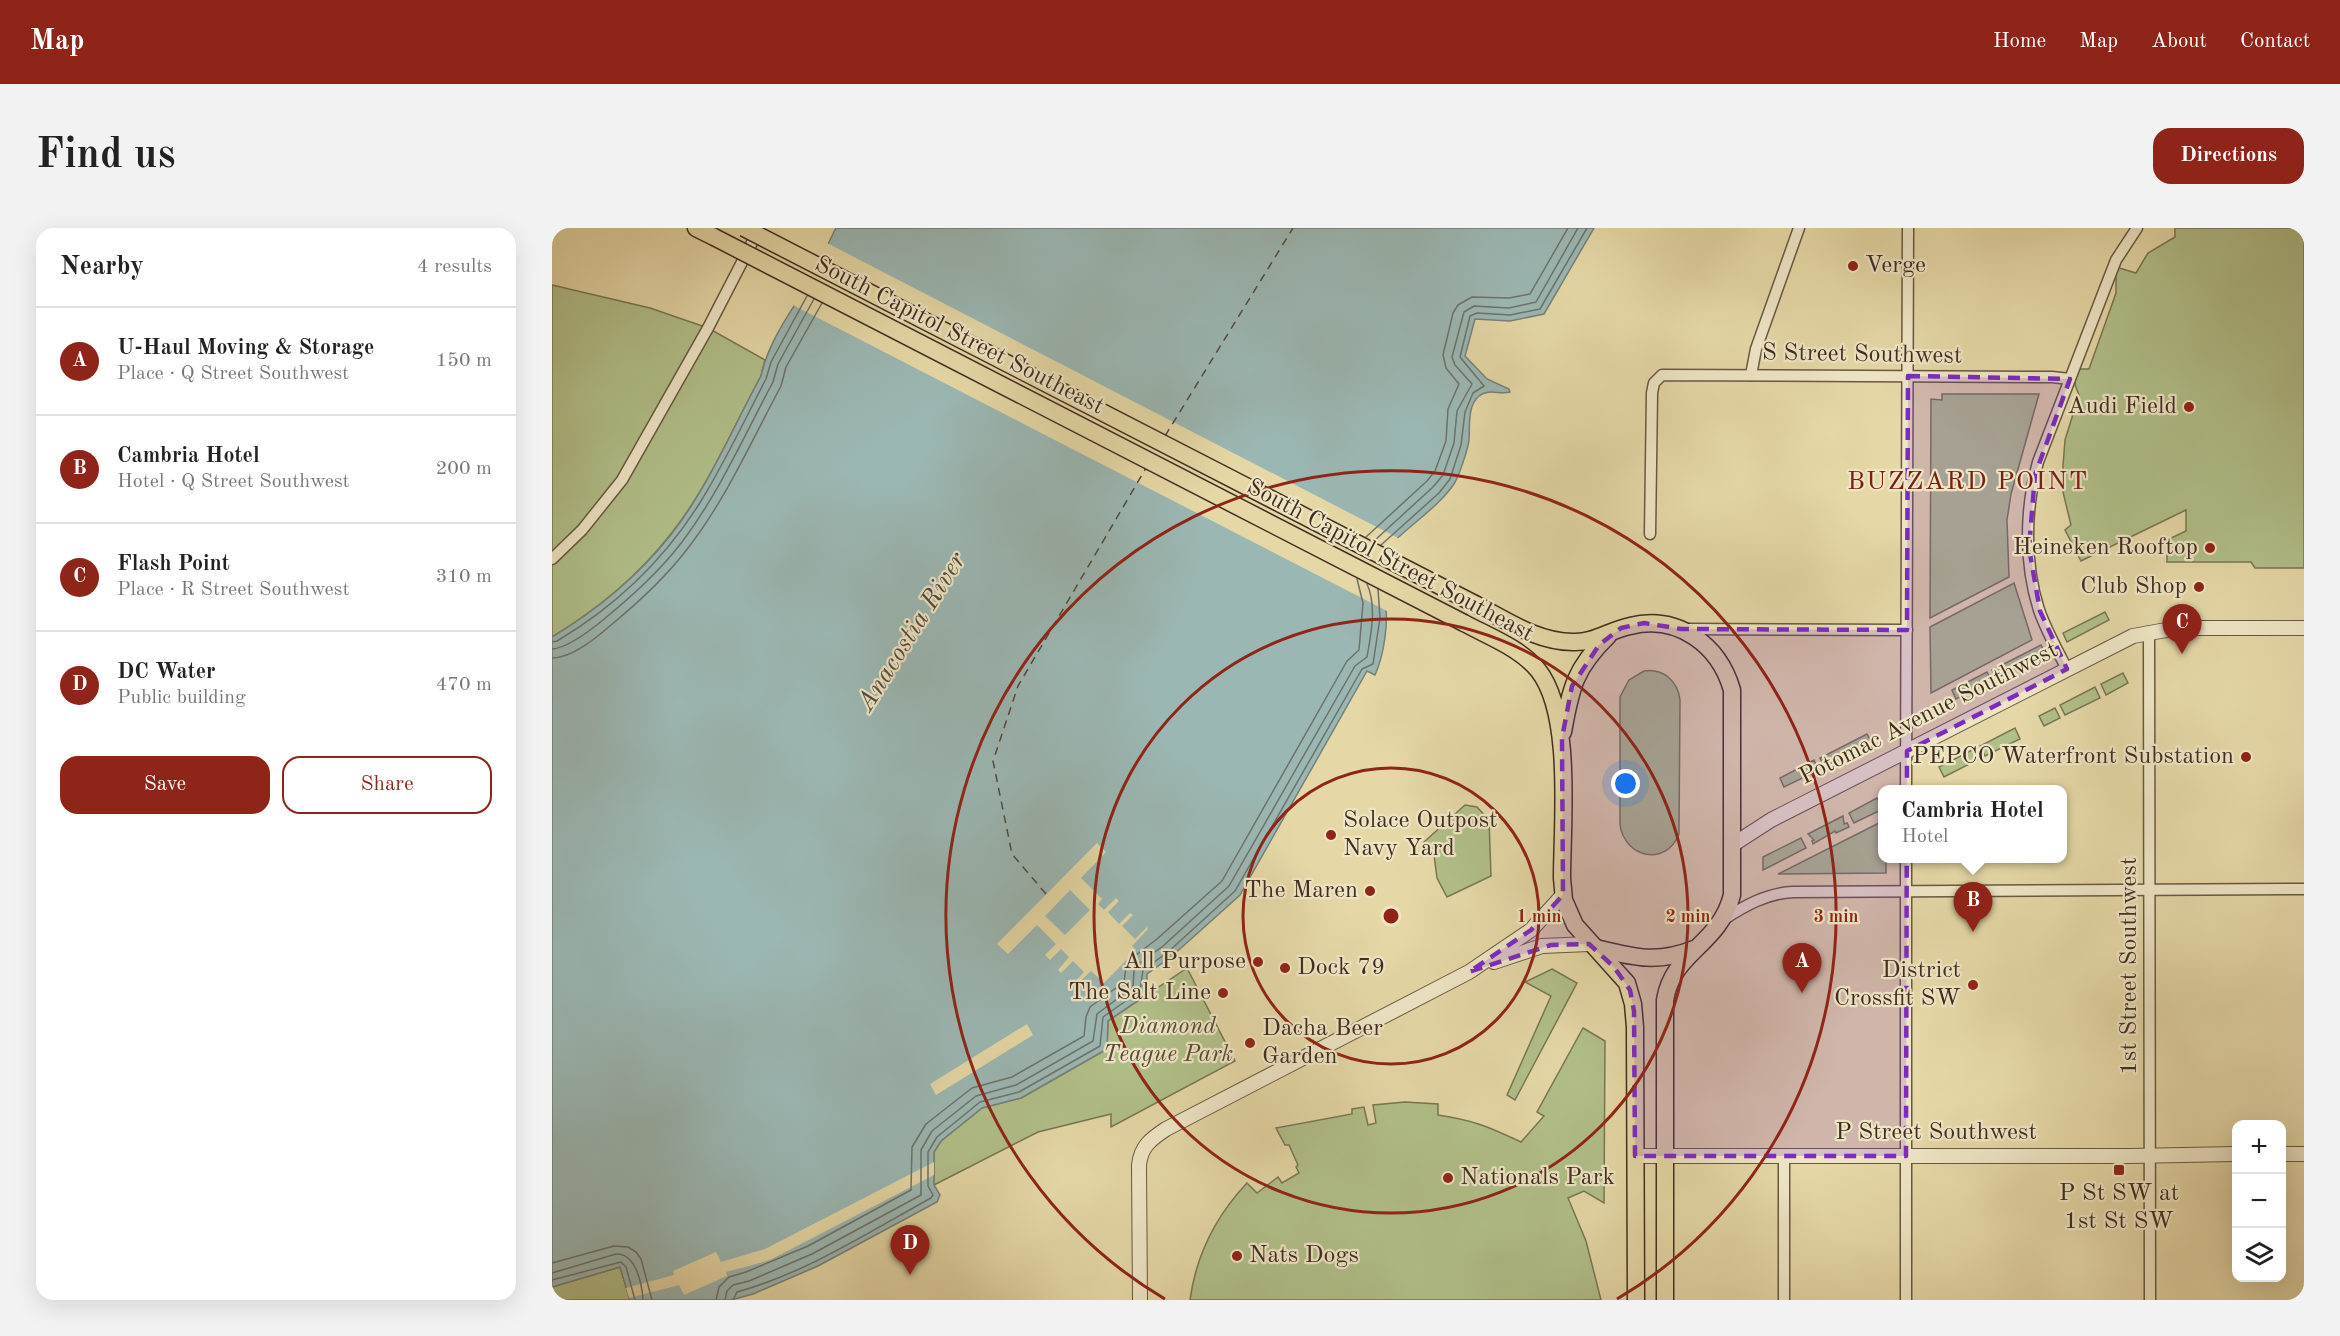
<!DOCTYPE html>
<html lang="en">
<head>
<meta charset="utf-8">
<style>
  :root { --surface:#fff; --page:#f2f2f2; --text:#222; --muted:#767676; --line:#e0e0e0; --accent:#8f2418 }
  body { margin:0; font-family:"Old Standard TT",serif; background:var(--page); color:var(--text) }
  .controls { position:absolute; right:18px; bottom:18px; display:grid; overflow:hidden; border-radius:12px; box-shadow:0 6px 24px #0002 }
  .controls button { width:54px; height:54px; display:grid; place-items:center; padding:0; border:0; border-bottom:2px solid var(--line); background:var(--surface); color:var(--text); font:30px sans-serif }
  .you { position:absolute; left:1074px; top:556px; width:21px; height:21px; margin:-15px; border:4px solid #fff; border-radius:50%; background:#1a73e8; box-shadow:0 0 0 9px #1a73e833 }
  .badge { display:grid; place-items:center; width:39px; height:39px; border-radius:50%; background:var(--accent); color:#fff; font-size:20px; font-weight:700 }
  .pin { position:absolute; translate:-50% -50px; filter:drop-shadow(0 2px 3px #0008) }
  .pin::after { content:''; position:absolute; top:32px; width:21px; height:18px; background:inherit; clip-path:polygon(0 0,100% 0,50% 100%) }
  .popup { position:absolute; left:1326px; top:557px; width:189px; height:78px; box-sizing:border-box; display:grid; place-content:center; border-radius:12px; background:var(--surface); filter:drop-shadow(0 2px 4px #0005); font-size:20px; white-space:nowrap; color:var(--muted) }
  .popup b { font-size:22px; color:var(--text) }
  .popup::after { content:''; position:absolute; left:50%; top:100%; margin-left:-12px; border:12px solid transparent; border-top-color:var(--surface) }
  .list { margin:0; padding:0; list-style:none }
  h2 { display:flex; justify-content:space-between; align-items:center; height:78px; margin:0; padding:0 24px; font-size:26px }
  h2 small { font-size:20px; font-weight:400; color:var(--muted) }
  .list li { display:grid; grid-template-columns:39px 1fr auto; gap:18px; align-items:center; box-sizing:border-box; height:108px; padding:0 24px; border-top:2px solid var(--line) }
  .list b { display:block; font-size:22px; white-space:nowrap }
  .list p { margin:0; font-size:20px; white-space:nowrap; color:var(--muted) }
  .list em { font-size:20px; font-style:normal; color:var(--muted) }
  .actions { display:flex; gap:12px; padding:18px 24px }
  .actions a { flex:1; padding:14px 0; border:2px solid var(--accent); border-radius:18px; text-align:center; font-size:21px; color:var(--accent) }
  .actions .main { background:var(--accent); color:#fff }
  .icon { flex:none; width:33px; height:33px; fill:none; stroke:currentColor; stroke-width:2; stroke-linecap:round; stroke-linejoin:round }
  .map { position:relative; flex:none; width:1752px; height:1072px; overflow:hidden; border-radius:18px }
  header { display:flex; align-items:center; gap:36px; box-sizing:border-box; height:84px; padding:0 30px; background:var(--accent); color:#fff }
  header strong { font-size:28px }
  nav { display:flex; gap:33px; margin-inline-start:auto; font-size:21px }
  .intro { display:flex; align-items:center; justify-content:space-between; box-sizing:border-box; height:144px; padding:0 36px }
  h1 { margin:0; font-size:42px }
  .button { padding:15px 27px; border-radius:18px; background:var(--accent); color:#fff; font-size:21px; font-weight:700 }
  main { display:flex; gap:36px; padding:0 36px }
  aside { flex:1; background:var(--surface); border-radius:18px; box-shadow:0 6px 24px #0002 }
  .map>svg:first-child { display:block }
</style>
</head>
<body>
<header>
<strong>Map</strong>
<nav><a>Home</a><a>Map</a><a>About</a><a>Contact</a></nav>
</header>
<div class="intro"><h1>Find us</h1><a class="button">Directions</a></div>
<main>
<aside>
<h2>Nearby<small>4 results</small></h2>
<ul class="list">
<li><span class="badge">A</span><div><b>U-Haul Moving &amp; Storage</b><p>Place · Q Street Southwest</p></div><em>150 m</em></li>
<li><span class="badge">B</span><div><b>Cambria Hotel</b><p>Hotel · Q Street Southwest</p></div><em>200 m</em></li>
<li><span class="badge">C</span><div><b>Flash Point</b><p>Place · R Street Southwest</p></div><em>310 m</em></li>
<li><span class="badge">D</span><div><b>DC Water</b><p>Public building</p></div><em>470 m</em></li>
</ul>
<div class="actions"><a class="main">Save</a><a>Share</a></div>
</aside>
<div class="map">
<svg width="1752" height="1072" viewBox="0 0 1752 1072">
  <rect width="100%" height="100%" fill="#e5d7a6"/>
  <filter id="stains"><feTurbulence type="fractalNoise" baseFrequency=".00333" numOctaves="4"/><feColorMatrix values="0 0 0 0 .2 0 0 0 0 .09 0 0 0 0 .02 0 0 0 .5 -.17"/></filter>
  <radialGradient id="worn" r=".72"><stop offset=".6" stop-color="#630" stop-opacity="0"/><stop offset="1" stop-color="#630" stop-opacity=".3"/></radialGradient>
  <g fill="#b1bf89" stroke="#787655" stroke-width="1.5">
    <polygon points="1623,0 1752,0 1752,340 1703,340 1699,334 1615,334 1615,312 1634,303 1634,282 1529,333 1513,302 1519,297 1511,264 1511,238 1513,212 1527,167 1523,157 1524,141 1537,141 1564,65 1564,39 1584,45 1596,25 1623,9"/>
    <path d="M 0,57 L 98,80 L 156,100 L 213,132 L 209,148 C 180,201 156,260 118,307 C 85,349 45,382 0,409 Z"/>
    <polygon points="1390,166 1487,166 1459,266 1455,292 1457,349 1378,390 1379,171 1390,172"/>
    <polygon points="1462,355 1480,412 1379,465 1378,399"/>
    <polygon points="1553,384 1557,392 1515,414 1511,405"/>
    <polygon points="1489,417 1493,425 1445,450 1440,442"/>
    <path d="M 1092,443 C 1111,440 1126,453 1128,472 L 1127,606 C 1114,639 1073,630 1068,597 L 1068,469 L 1077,452 Z"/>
    <polygon points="1435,444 1440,453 1404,471 1400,462"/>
    <polygon points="1571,445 1576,455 1554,467 1549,456"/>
    <polygon points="1543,459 1548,470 1513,487 1508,477"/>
    <polygon points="1503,480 1508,490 1492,498 1487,488"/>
    <polygon points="1463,500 1468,511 1433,528 1428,518"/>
    <polygon points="1315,506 1320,515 1272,539 1268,530"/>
    <polygon points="1422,521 1427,531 1392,549 1387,539"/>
    <polygon points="1262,532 1267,542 1232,559 1228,550"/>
    <polygon points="1325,570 1331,581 1302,595 1297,585"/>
    <polygon points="913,577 925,579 937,592 939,648 895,669 885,650 882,627 872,614"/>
    <polygon points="1291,588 1292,596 1295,595 1297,599 1284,605 1283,603 1261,616 1260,613 1262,612 1256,606"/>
    <polygon points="1331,593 1331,630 1334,631 1334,645 1226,646"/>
    <polygon points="1249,610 1254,620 1211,642 1211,629"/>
    <polygon points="635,740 683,833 559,899 559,886 486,904 382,957 382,924 389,913 430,880 469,870 555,821 556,793"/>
    <polygon points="1000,741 1025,755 963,872 955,867 999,768 973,754"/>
    <path d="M 1031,800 L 1053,813 L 1052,975 L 1032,963 L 1016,970 L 1034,1013 L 1049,1072 L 638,1072 C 644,1027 664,988 695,955 L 705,965 L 726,949 L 730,955 L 747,945 L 744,939 L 746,937 L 737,917 L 733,917 L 724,900 L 800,886 L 800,881 L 812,879 L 816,897 L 824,895 L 821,877 L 853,874 L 886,876 L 886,887 C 921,892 937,899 969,914 L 992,888 L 985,884 Z"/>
    <polygon points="68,1039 78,1072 0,1072 0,1059"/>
  </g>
  <path fill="#9bb7b3" stroke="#778079" stroke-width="1.5" d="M 284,0 L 1042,0 L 992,86 L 958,93 L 923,91 L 913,128 L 935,151 L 957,161 L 958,164 C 948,167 937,160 927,168 C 915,178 918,199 917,212 C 916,221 907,248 902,256 C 882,285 846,303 824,334 C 827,347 831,359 833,372 C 837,394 832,427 823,447 L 815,443 L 688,667 L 619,729 L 595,746 L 595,766 L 556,793 L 555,821 L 469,870 L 430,880 L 389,913 L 382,924 L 382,957 L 388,967 L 385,974 L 266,1038 L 201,1066 L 179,1072 L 78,1072 L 68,1039 L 0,1059 L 0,409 C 45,382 85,349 118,308 C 156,260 180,201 209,148 C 216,115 237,86 255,58 C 266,39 274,19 284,0 Z"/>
  <g fill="#e5d7a6" fill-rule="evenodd">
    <polygon points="273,14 848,311 830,329 828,335 834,359 837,384 239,76 253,55"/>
    <path d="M 545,615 L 554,624 L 529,650 L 550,671 L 546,676 L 552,682 L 564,670 L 567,673 L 556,684 L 567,696 L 578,685 L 581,687 L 570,698 L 583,711 L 595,699 L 596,701 L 580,718 L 584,722 L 552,755 L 539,743 L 523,758 L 521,756 L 532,744 L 521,733 L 509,745 L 506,742 L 517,729 L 509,721 L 498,732 L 493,727 L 504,716 L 485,697 L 456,726 L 445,716 ZM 518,662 L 538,682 L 513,707 L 493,688 Z"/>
    <polygon points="475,796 481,807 384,867 378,856"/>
    <polygon points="382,934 382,947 218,1032 174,1044 175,1048 132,1067 127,1057 77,1070 74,1060 122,1047 121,1043 164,1024 169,1034 213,1021"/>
  </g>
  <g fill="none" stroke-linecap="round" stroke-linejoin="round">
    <g stroke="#6e726a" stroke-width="1.5">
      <polyline points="814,309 875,253 883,243 894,213 896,181 907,156 894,140 891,127 901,85 906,77 920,69 957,70 978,66 1016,0"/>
      <polyline points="822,313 881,259 891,247 902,215 905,183 920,156 903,137 900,129 912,84 922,78 957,80 984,74 1026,0"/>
      <polyline points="829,317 887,265 898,251 909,217 913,184 921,165 932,158 908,129 918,88 925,85 958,87 988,81 1035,0"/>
      <path d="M 0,414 L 5,413 C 64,378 113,331 149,273 C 173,234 193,191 214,151 L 219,134 L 255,68"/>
      <path d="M 0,421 C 15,420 40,401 51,392 C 80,368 107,344 130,314 C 167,265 192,208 221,154 L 226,136 L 262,71"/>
      <path d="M 0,430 C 20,430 44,410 59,397 C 87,374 114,349 136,320 C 174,271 200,212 229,158 L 234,139 L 270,75"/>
      <polyline points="0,1035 62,1018 76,1019 84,1024 89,1031 100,1072"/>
      <path d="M 0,1045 L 64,1026 C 84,1025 90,1056 91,1072"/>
      <polyline points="0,1052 69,1034 74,1039 83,1072"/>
      <polyline points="164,1072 167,1059 177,1049 194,1044 256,1018 359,962 360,919 374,896 420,860 460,849 532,808 534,789 538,779 572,754 574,739 580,730 605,711 670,653 795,433 807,422 811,375 805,351"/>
      <path d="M 173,1072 L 175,1063 L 181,1057 L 197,1053 L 260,1026 L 369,967 L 369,922 L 380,903 L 424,868 L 464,857 L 541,813 L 545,786 L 581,759 L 582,743 L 585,737 L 611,718 L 677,658 L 803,438 L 815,429 C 819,406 825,378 815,356"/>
      <path d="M 181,1072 L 185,1064 C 254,1045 317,1004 379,970 L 381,967 L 376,958 L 376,924 L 385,909 L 428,874 L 467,864 L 548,818 L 551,789 L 588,763 L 591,742 L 616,724 L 683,663 L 810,441 L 821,436 L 828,390 L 826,361"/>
    </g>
    <g stroke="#52493e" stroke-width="1.5" stroke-dasharray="8 6" stroke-linecap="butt">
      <polyline points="613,208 741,0"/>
      <polyline points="494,666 460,626 441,533 466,458 594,240"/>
    </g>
    <defs>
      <g id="minor">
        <polyline points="1199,147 1204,121 1247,0"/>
        <polyline points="1098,306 1100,165 1102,155 1110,147 1500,149 1518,151"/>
        <polyline points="0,331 30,302 70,252 156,100 206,3"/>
        <polyline points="1133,401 1355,402"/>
        <polyline points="1597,404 1598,1072"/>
        <path d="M 1515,441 C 1505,422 1494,402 1487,382 C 1472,335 1473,281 1486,234 L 1557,50 L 1564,32 L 1585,0"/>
        <polyline points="1354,562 1356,0"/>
        <path d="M 1171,692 C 1192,678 1215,665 1241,664 L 1752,661"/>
        <polyline points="1232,928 1232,1072"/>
        <polyline points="1354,1072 1354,630"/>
      </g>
      <g id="tertiary">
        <polyline points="1182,616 1219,592 1581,408 1625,400 1752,400"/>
        <polyline points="942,734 990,718 1037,716"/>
        <polyline points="1730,926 1752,926"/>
        <polyline points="1083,928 1578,928 1684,926"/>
        <path d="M 588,1072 L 587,937 C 589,918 599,911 614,901 L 917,744 L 979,702 L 1011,667"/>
      </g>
      <g id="primary">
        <polyline points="144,0 162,9"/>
        <path d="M 923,376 C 954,392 985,414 1021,414 C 1042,415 1058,402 1078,398 C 1126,386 1167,417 1180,462 L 1180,667 C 1167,718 1121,723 1113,772 L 1113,1072"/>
        <path d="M 912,395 C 938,409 968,420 986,442 C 1021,486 1010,595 1010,650 L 1012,672 L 1023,697 L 1075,755 L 1081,776 L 1083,799 L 1084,1072"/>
        <path d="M 1011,504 C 1019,459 1023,440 1056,408"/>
        <path d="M 1044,720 C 1081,729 1105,736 1142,721"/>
      </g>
    </defs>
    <use href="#minor" stroke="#695842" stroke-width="13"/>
    <use href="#tertiary" stroke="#695842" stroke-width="16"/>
    <use href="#primary" stroke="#402d21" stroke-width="19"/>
    <use href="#minor" stroke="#eee5c5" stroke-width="10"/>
    <use href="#tertiary" stroke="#eee5c5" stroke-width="14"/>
    <use href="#primary" stroke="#e5d7a6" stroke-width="16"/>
    <defs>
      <g id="primary-bridge">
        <polyline points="192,0 923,376"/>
        <polyline points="162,9 912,395"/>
      </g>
    </defs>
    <use href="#primary-bridge" stroke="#402d21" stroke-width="19" stroke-linecap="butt"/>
    <use href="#primary-bridge" stroke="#e5d7a6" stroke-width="16"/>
  </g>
  <path fill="#7b2cbf" fill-opacity="0.2" stroke="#7b2cbf" stroke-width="4.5" stroke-dasharray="12 8" stroke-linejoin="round" d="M 1356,148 L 1518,151 L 1483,247 L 1477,320 L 1488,383 L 1515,441 L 1355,523 L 1354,928 L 1083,928 L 1082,783 L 1078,762 L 1062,739 L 1037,716 L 999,717 L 917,744 L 979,702 L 1011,667 L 1010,510 L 1020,458 L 1047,417 L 1069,400 L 1092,395 L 1129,401 L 1355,402 Z"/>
  <g fill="none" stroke="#8f2418" stroke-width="3">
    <circle cx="839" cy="688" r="148"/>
    <circle cx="839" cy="688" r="297"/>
    <path d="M613 1071A445 445 0 1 1 1065 1071"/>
  </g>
  <g fill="#8f2418" stroke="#eee5c5" stroke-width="2">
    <circle cx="1301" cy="38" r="6"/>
    <circle cx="1637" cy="179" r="6"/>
    <circle cx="1658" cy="320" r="6"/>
    <circle cx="1647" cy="359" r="6"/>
    <circle cx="1694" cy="529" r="6"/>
    <circle cx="779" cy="607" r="6"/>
    <circle cx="818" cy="663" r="6"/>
    <circle cx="706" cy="734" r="6"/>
    <circle cx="733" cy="740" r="6"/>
    <circle cx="1421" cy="757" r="6"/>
    <circle cx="671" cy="765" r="6"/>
    <circle cx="698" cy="815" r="6"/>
    <rect x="1561" y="936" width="12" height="12" rx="3"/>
    <circle cx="896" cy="950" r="6"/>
    <circle cx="685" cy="1028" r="6"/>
  </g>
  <g text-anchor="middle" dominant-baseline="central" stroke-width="4.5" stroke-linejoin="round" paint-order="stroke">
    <g font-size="24" fill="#402d21" stroke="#eee5c5" text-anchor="end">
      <text x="1313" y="38" text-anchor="start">Verge</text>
      <text x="1625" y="179">Audi Field</text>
      <text x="1646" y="320">Heineken Rooftop</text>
      <text x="1635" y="359">Club Shop</text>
      <text x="1682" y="529">PEPCO Waterfront Substation</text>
      <text x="791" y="593" text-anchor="start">Solace Outpost<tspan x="791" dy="28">Navy Yard</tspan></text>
      <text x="806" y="663">The Maren</text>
      <text x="694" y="734">All Purpose</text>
      <text x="745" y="740" text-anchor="start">Dock 79</text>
      <text x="1409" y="743">District<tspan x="1409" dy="28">Crossfit SW</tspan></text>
      <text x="659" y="765">The Salt Line</text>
      <text x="710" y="801" text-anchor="start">Dacha Beer<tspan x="710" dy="28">Garden</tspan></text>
      <text x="908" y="950" text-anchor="start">Nationals Park</text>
      <text x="1567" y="966" text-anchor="middle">P St SW at<tspan x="1567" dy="28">1st St SW</tspan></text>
      <text x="697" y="1028" text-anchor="start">Nats Dogs</text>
    </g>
    <g font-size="24" fill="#402d21" stroke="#eee5c5">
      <text transform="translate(407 108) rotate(27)">South Capitol Street Southeast</text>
      <text transform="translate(1310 127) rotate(1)">S Street Southwest</text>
      <text transform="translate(838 333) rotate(28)">South Capitol Street Southeast</text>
      <text transform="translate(1377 486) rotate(-27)">Potomac Avenue Southwest</text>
      <text transform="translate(1578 738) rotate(-90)">1st Street Southwest</text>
      <text x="1384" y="905">P Street Southwest</text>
    </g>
    <g font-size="24" font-style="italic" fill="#574a36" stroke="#eee5c5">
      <text x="616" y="799">Diamond<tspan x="616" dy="28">Teague Park</tspan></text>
    </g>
    <g font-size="26" letter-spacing="1.5" fill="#7a1f14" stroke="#eee5c5">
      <text x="1416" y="254">BUZZARD POINT</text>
    </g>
    <g font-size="26" font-style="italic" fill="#52493e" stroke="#eee5c5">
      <text transform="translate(360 404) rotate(-58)">Anacostia River</text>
    </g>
  </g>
  <circle cx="839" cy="688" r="9" fill="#8f2418" stroke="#eee5c5" stroke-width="3"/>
  <g font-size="18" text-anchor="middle" font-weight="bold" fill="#8f2418" stroke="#eee5c5" stroke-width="4.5" stroke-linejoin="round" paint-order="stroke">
    <text x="987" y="694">1 min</text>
    <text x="1136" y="694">2 min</text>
    <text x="1284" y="694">3 min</text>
  </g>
  <rect width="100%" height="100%" filter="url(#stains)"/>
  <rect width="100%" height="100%" fill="url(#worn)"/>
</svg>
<div class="controls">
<button>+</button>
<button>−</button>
<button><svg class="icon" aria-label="layers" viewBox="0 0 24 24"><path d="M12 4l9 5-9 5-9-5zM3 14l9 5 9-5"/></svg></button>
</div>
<div class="you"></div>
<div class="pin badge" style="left:1250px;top:765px">A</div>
<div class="pin badge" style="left:1421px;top:704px">B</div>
<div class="popup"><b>Cambria Hotel</b>Hotel</div>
<div class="pin badge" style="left:1630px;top:426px">C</div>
<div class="pin badge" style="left:358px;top:1047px">D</div>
</div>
</main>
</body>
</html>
